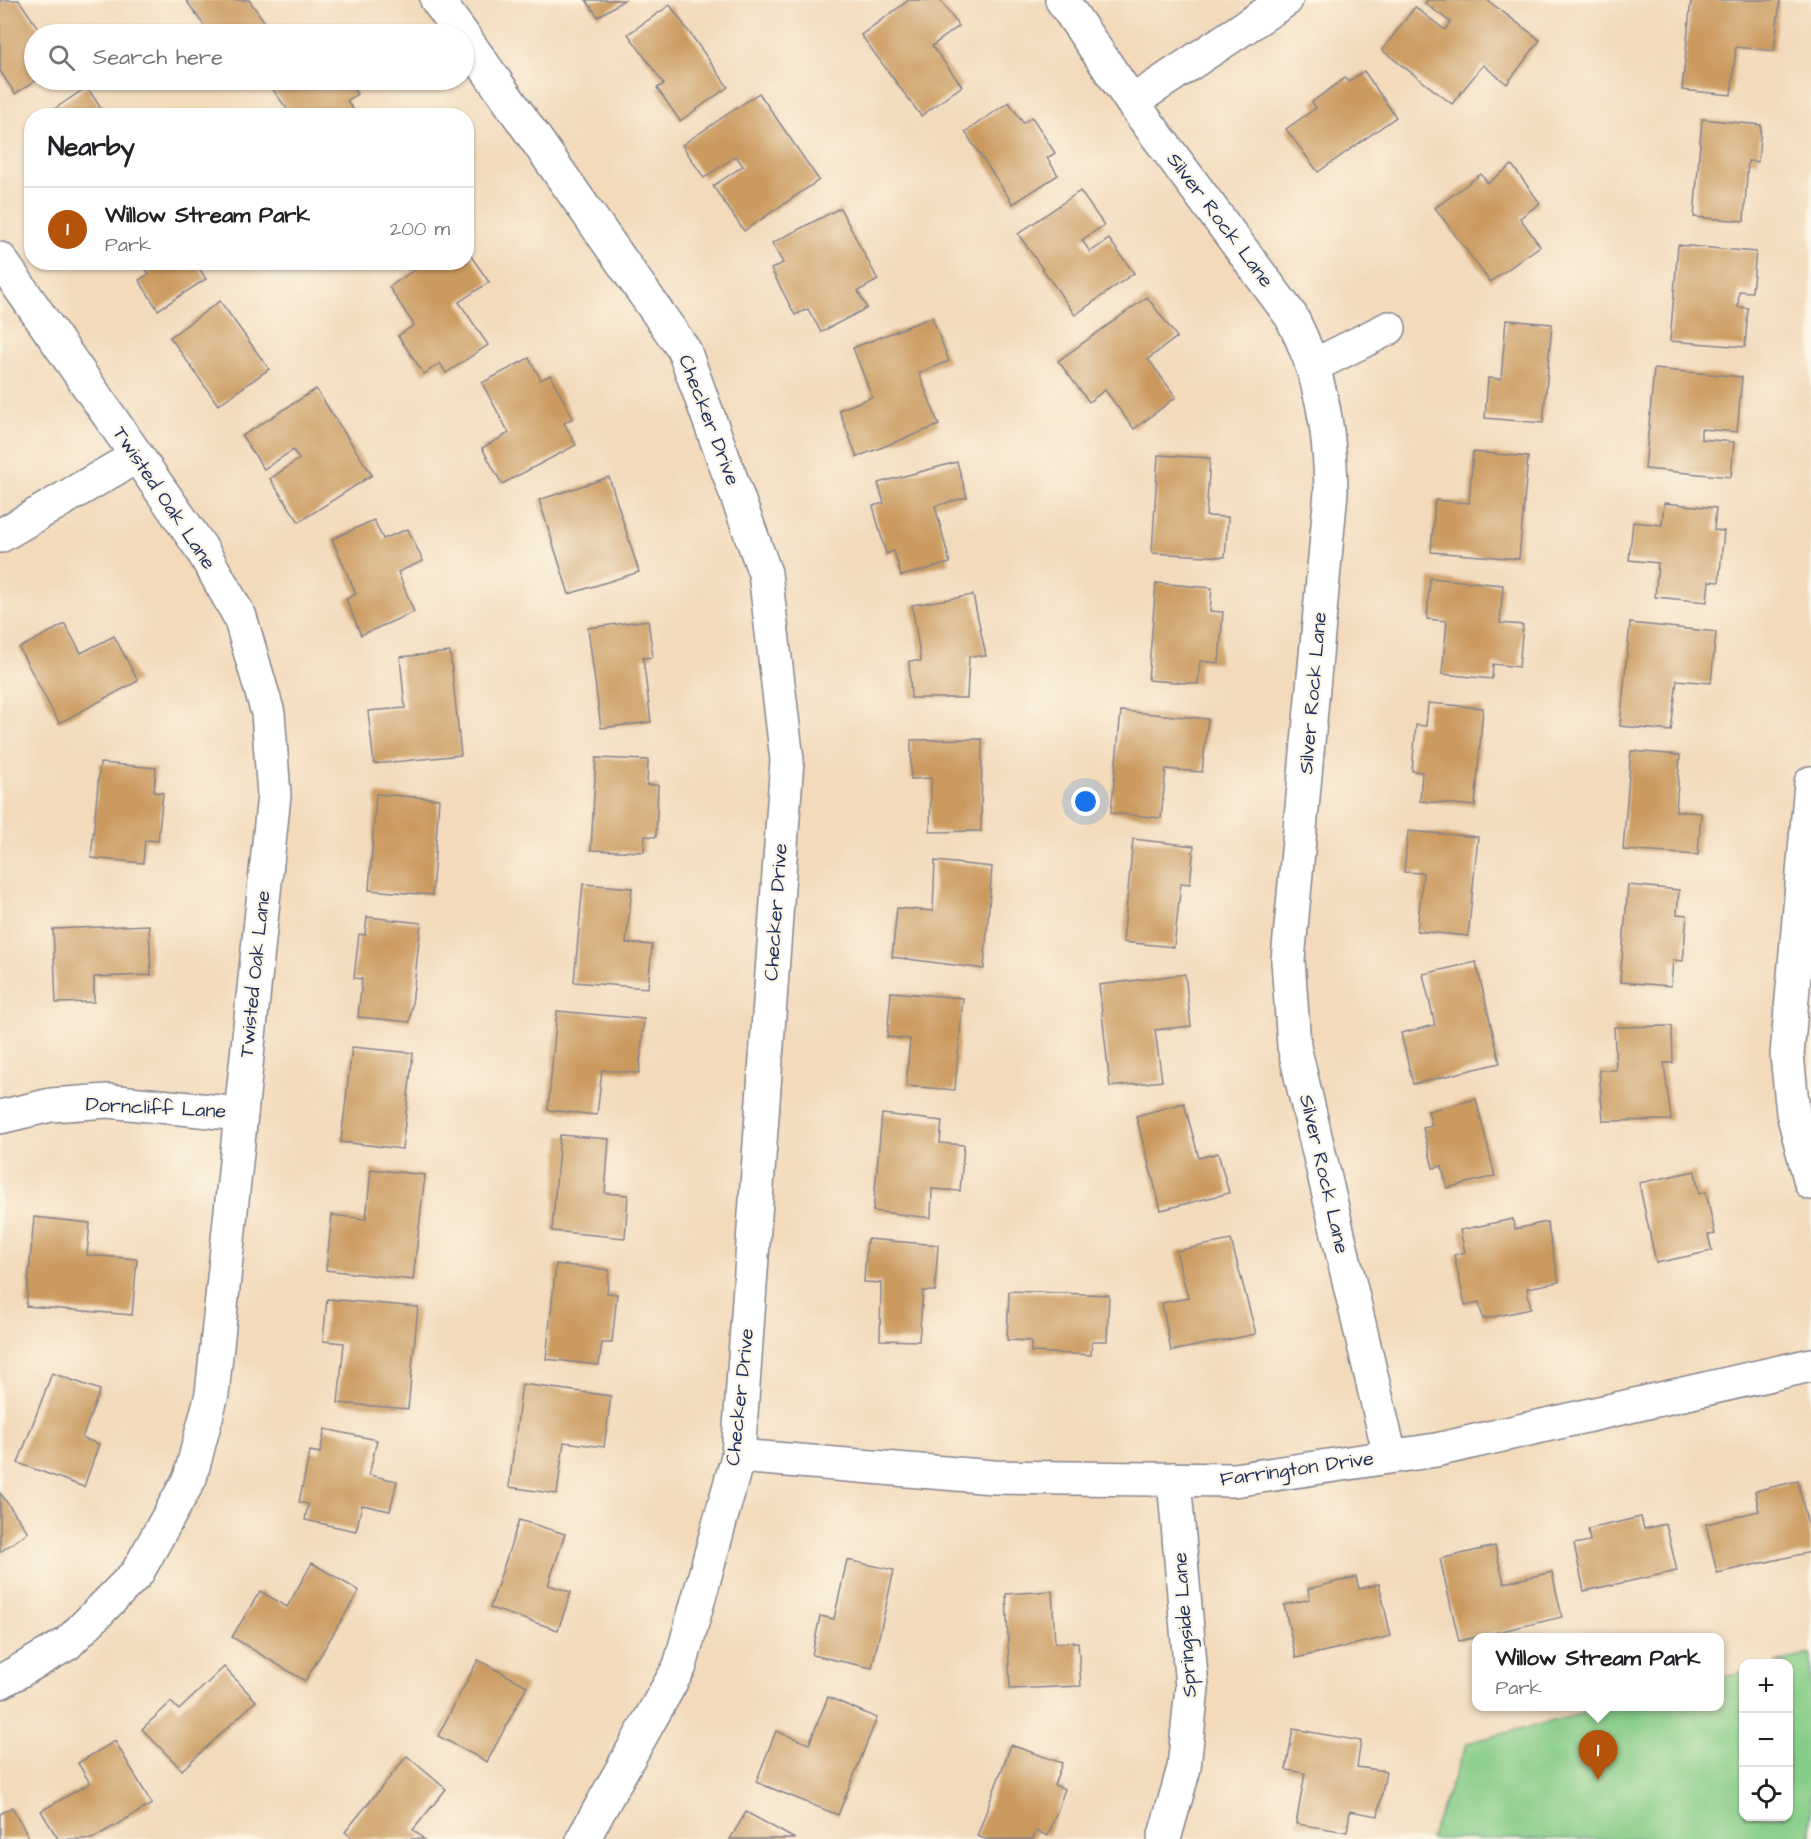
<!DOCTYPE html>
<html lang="en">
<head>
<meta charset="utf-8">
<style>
  :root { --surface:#fff; --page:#f2f2f2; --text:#202124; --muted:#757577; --line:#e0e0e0; --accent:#b45309 }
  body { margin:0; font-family:"Architects Daughter",sans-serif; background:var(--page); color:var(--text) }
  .controls { position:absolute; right:18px; bottom:18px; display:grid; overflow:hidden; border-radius:12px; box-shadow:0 2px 4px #0004 }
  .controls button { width:54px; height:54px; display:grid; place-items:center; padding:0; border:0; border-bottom:2px solid var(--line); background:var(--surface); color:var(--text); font:30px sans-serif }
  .you { position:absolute; left:1086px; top:802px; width:21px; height:21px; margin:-15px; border:4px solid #fff; border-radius:50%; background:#1a73e8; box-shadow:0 0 0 9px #1a73e833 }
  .badge { display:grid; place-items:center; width:39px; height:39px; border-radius:50%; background:var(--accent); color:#fff; font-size:20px; font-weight:700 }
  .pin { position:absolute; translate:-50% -50px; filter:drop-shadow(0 2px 3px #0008) }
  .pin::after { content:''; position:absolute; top:32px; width:21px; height:18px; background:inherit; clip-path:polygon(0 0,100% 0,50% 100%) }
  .popup { position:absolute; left:1472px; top:1633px; width:252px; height:78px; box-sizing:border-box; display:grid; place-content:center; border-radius:12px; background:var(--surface); filter:drop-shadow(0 2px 4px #0005); font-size:20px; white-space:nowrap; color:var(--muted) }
  .popup b { font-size:22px; color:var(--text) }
  .popup::after { content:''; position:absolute; left:50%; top:100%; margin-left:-12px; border:12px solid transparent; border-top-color:var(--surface) }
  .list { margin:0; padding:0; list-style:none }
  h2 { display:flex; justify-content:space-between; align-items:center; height:78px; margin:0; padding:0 24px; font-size:26px }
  h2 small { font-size:20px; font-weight:400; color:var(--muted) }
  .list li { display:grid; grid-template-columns:39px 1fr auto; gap:18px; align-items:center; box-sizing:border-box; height:84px; padding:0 24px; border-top:2px solid var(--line) }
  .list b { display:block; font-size:22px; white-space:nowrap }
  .list p { margin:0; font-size:20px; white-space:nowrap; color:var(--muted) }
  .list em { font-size:20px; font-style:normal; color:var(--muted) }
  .icon { flex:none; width:33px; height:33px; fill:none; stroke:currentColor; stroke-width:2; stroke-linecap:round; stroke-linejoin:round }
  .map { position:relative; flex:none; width:1811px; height:1839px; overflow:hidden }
  .search { position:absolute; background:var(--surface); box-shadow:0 2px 4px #0004; left:24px; top:24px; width:450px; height:66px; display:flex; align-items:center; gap:15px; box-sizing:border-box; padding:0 21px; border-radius:33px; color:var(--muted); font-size:22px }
  .panel { position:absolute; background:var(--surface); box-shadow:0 2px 4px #0004; left:24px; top:108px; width:450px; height:162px; border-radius:24px }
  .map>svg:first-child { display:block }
</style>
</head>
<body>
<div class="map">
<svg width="1811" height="1839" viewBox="0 0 1811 1839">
  <rect width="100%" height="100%" fill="#fcf5e5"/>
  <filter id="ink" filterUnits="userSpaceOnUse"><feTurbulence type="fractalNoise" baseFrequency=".0167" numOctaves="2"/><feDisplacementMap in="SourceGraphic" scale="12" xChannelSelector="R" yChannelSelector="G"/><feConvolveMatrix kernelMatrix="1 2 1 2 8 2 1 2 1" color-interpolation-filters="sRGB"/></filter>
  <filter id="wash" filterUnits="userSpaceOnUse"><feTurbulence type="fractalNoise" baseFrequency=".008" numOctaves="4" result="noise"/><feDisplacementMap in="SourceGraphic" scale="24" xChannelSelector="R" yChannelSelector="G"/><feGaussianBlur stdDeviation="1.35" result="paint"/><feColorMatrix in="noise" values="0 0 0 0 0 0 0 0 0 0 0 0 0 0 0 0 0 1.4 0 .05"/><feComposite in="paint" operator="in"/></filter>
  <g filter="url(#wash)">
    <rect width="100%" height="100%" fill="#f2dabb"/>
    <polygon fill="#87cd88" stroke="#517e73" stroke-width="1.5" points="1811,1654 1811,1839 1430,1839 1467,1743 1608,1707 1720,1706 1720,1678 1743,1672 1744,1816 1788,1816 1788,1664 1775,1663"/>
    <g id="blocks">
      <g fill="#cb9a5e">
        <polygon points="0,0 19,0 42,34 34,34 34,80 37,80 15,94 0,71"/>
        <polygon points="186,0 249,0 272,32 268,34 210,34"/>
        <polygon points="586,0 624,0 598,17"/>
        <polygon points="909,0 940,0 959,26 932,46 962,86 921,116 861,35"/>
        <polygon points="1427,0 1487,0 1540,40 1507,84 1483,65 1452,104 1382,50 1415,7 1445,30 1450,22 1425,3"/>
        <polygon points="1691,0 1780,0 1774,51 1736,47 1731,95 1682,90"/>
        <polygon points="670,5 728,87 680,121 657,88 664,84 628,34"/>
        <polygon points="1364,71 1396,117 1318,172 1286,129 1316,108 1312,102 1345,78 1348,82"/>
        <polygon points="266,80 347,80 357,94 347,101 358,116 292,116"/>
        <polygon points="87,87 106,116 44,116"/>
        <polygon points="759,93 819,180 744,231 713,186 743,166 736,156 704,178 682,145"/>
        <polygon points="1009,102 1023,123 1032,117 1055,153 1047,158 1058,175 1013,204 965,132"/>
        <polygon points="1702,119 1761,125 1758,162 1748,161 1744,221 1694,217"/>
        <polygon points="1512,165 1540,203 1520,218 1540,246 1490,282 1435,208 1481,174 1488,183"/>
        <polygon points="1080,191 1104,225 1082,240 1090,252 1109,239 1134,273 1075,315 1018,234"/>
        <polygon points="840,208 878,280 858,291 867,308 821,332 808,309 795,315 771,269 783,263 772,243"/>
        <polygon points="1678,245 1756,252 1752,292 1739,291 1738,307 1748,308 1745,347 1670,341"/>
        <polygon points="466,249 489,282 459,302 488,345 446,373 440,363 424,374 398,336 414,325 389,287 426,262 466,262"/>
        <polygon points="141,262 195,262 206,279 158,310 139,280 149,274"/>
        <polygon points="1147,297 1177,337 1148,359 1176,397 1134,429 1105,390 1089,402 1058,361"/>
        <polygon points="220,301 269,369 218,405 170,337"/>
        <polygon points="932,317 949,361 919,373 939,425 857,457 839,410 872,397 853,348"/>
        <polygon points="1506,320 1552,324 1543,423 1485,418 1488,378 1501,379"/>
        <polygon points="529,358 541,380 550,375 573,418 564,423 576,445 502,484 482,448 509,433 482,383"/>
        <polygon points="1654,369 1742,377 1737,432 1701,429 1701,439 1734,442 1731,477 1645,469"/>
        <polygon points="316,389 372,475 299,522 270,479 299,459 293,450 264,469 242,436"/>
        <polygon points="1473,452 1528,457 1519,559 1431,552 1435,500 1469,503"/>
        <polygon points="1158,455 1210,458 1206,516 1228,517 1225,557 1152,553"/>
        <polygon points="957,462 967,497 935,506 950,563 901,576 894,551 886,554 873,506 884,503 878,483"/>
        <polygon points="609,477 639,572 569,594 539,500"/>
        <polygon points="1664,503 1716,508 1714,530 1724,531 1719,582 1709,581 1707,602 1655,597 1658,563 1629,560 1633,522 1662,525"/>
        <polygon points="374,520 383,539 408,529 423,561 398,572 414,612 361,635 346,599 356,594 332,539"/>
        <polygon points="1430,578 1503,585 1500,623 1523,625 1519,667 1493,664 1492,679 1442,674 1447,621 1427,619"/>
        <polygon points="1156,583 1212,588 1210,611 1223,612 1219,663 1200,661 1198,684 1148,680"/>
        <polygon points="973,595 986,656 969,656 967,698 911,698 909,661 921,661 912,605"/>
        <polygon points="648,620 653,657 643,658 651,722 601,728 588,628"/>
        <polygon points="1630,623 1716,632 1711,683 1677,680 1671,731 1620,726"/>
        <polygon points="65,624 81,653 114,636 138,681 59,723 19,648"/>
        <polygon points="450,652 461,755 374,764 368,711 405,708 400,657"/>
        <polygon points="1428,703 1483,708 1475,806 1420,801 1422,772 1412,771 1416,725 1426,726"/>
        <polygon points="1121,711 1208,719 1202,772 1166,769 1161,818 1111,813"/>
        <polygon points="982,739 981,831 930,832 931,778 911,779 911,740"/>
        <polygon points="1631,751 1680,755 1676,811 1701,813 1698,855 1623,850"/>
        <polygon points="596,758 648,760 647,785 658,785 656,837 645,836 644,852 591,850"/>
        <polygon points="100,763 156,768 154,792 163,793 158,841 145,840 143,863 91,858"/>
        <polygon points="376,794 439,799 432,895 369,890"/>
        <polygon points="1408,831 1478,837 1468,936 1417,931 1423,873 1404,872"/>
        <polygon points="1133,839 1194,846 1190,884 1181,883 1174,947 1123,942"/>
        <polygon points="935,861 992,867 984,969 892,957 897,908 933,911"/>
        <polygon points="583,884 632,888 626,943 652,945 648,988 574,982"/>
        <polygon points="1628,885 1679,890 1677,914 1687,915 1683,961 1673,960 1671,986 1620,982"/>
        <polygon points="367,917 421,923 410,1022 358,1017 362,979 354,978 359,934 365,935"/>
        <polygon points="149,925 151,975 94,977 94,1002 56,1003 53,929"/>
        <polygon points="1476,962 1500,1063 1413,1084 1401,1033 1435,1025 1423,974"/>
        <polygon points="1185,974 1191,1026 1155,1030 1162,1081 1110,1087 1099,985"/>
        <polygon points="891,992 963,998 955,1090 906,1086 910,1039 887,1037"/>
        <polygon points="557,1011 644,1019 639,1073 602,1070 597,1115 548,1110"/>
        <polygon points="1672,1026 1673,1063 1664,1063 1671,1120 1603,1121 1599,1070 1616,1070 1614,1027"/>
        <polygon points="352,1047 413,1053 402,1149 341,1142"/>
        <polygon points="1476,1099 1495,1176 1447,1188 1442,1166 1433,1168 1423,1128 1432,1126 1428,1111"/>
        <polygon points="1184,1103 1199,1158 1218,1153 1229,1193 1161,1210 1136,1116"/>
        <polygon points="882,1114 942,1121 940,1143 964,1145 960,1191 932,1189 931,1218 873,1211"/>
        <polygon points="560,1135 609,1139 605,1193 628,1195 625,1238 552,1231"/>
        <polygon points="371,1169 425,1175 413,1280 326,1270 332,1215 366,1219"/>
        <polygon points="1695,1171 1699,1194 1706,1192 1715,1234 1708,1235 1712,1251 1656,1263 1639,1183"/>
        <polygon points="34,1217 90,1223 87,1255 137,1259 132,1315 26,1306"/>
        <polygon points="1513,1219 1515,1229 1547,1222 1559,1282 1527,1288 1531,1309 1483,1319 1479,1302 1465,1305 1454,1255 1465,1252 1460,1230"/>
        <polygon points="867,1239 938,1245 935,1291 923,1291 919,1341 880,1340 881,1283 864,1282"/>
        <polygon points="1231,1240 1256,1334 1171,1351 1162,1303 1188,1298 1176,1251"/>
        <polygon points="556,1264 609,1270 607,1293 617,1294 612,1343 602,1343 599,1365 546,1359"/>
        <polygon points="1009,1291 1109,1295 1107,1341 1092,1341 1091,1355 1031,1352 1031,1341 1007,1340"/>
        <polygon points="327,1299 418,1307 408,1409 338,1403 344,1343 323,1341"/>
        <polygon points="52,1373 100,1390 82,1438 99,1444 84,1487 18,1463"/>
        <polygon points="522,1384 611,1396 604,1447 564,1442 557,1494 509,1487"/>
        <polygon points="325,1429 377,1440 369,1475 397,1481 390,1511 362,1505 356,1531 305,1520 308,1504 299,1502 310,1451 320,1453"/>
        <polygon points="1798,1481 1811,1540 1811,1552 1717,1573 1706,1524 1759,1511 1755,1491"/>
        <polygon points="0,1493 28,1532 0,1552"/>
        <polygon points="1641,1517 1644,1529 1666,1524 1677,1571 1584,1591 1574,1544 1590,1541 1588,1529"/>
        <polygon points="519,1520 565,1534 548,1585 571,1592 558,1630 490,1608"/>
        <polygon points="1495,1546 1504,1583 1552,1572 1562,1617 1459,1641 1440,1559"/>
        <polygon points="847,1560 894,1570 872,1668 812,1655 820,1616 834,1619"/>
        <polygon points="312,1563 359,1591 305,1681 232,1637 260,1591 287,1607"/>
        <polygon points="1356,1577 1359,1589 1379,1584 1391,1636 1296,1658 1284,1605 1310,1599 1308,1589"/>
        <polygon points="1052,1591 1055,1643 1078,1642 1081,1686 1010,1689 1006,1594"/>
        <polygon points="478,1660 527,1686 487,1762 438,1736"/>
        <polygon points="224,1667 256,1701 182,1770 142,1729 171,1702 179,1710"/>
        <polygon points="828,1697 877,1718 838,1815 756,1782 776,1731 809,1744"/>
        <polygon points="1293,1729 1361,1741 1357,1767 1386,1771 1378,1816 1350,1811 1347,1832 1296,1824 1305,1773 1286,1770"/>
        <polygon points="115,1741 152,1804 92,1839 58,1839 41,1811 90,1783 78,1763"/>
        <polygon points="1011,1745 1062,1763 1054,1785 1065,1789 1048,1836 1036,1831 1033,1839 985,1839 977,1836"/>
        <polygon points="407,1756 446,1789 413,1830 424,1839 354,1839 345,1832"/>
        <polygon points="12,1807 30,1839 0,1839 0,1814"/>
        <polygon points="746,1812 795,1839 730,1839"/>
      </g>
    </g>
  </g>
  <g filter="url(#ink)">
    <use href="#blocks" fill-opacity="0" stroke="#86848c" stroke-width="1.5"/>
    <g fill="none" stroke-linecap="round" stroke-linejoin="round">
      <defs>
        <g id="minor">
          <polyline points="437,0 462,34"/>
          <path d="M 1062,0 L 1132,102 L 1291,316 C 1321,374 1330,427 1331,492 L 1288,960 L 1294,1046 L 1390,1456"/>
          <polyline points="464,37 684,350 765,573 787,760 738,1456 680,1666 583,1839"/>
          <polyline points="1132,102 1286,0"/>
          <polyline points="0,259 201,548 240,617 268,713 274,795 212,1394 190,1478 137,1573 67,1644 0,1682"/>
          <polyline points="1313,366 1389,328"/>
          <polyline points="0,536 137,456"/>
          <polyline points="1811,783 1787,1055 1793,1113 1811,1183"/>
          <polyline points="0,1117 51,1105 108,1101 241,1114"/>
          <polyline points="738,1456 993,1477 1234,1480 1436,1450 1811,1365"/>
          <polyline points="1164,1839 1184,1768 1192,1687 1174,1479"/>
        </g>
      </defs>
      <use href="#minor" stroke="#86848c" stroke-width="36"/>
      <use href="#minor" stroke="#fff" stroke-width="33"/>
    </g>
  </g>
  <g text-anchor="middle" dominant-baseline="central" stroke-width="4.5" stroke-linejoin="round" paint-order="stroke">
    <g font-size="20" fill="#1b2f5e" stroke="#fcf5e5">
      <text transform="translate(1220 220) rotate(53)">Silver Rock Lane</text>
      <text transform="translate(709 420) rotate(69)">Checker Drive</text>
      <text transform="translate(164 498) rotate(56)">Twisted Oak Lane</text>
      <text transform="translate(1313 693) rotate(-85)">Silver Rock Lane</text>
      <text transform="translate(776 912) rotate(-86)">Checker Drive</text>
      <text transform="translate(255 974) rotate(-84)">Twisted Oak Lane</text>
      <text transform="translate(156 1108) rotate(3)">Dorncliff Lane</text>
      <text transform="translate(1324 1174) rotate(77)">Silver Rock Lane</text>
      <text transform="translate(740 1397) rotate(-84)">Checker Drive</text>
      <text transform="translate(1297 1469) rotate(-8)">Farrington Drive</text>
      <text transform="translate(1185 1625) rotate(-94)">Springside Lane</text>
    </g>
  </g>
</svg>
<div class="controls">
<button>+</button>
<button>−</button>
<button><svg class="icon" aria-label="locate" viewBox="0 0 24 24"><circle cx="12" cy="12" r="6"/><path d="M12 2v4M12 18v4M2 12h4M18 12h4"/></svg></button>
</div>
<div class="you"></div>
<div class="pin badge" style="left:1598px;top:1780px">1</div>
<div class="popup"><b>Willow Stream Park</b>Park</div>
<div class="search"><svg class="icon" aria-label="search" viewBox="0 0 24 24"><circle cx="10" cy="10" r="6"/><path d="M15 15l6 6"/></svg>Search here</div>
<section class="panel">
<h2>Nearby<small></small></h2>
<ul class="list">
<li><span class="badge">1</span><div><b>Willow Stream Park</b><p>Park</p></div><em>200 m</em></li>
</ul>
</section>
</div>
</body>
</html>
